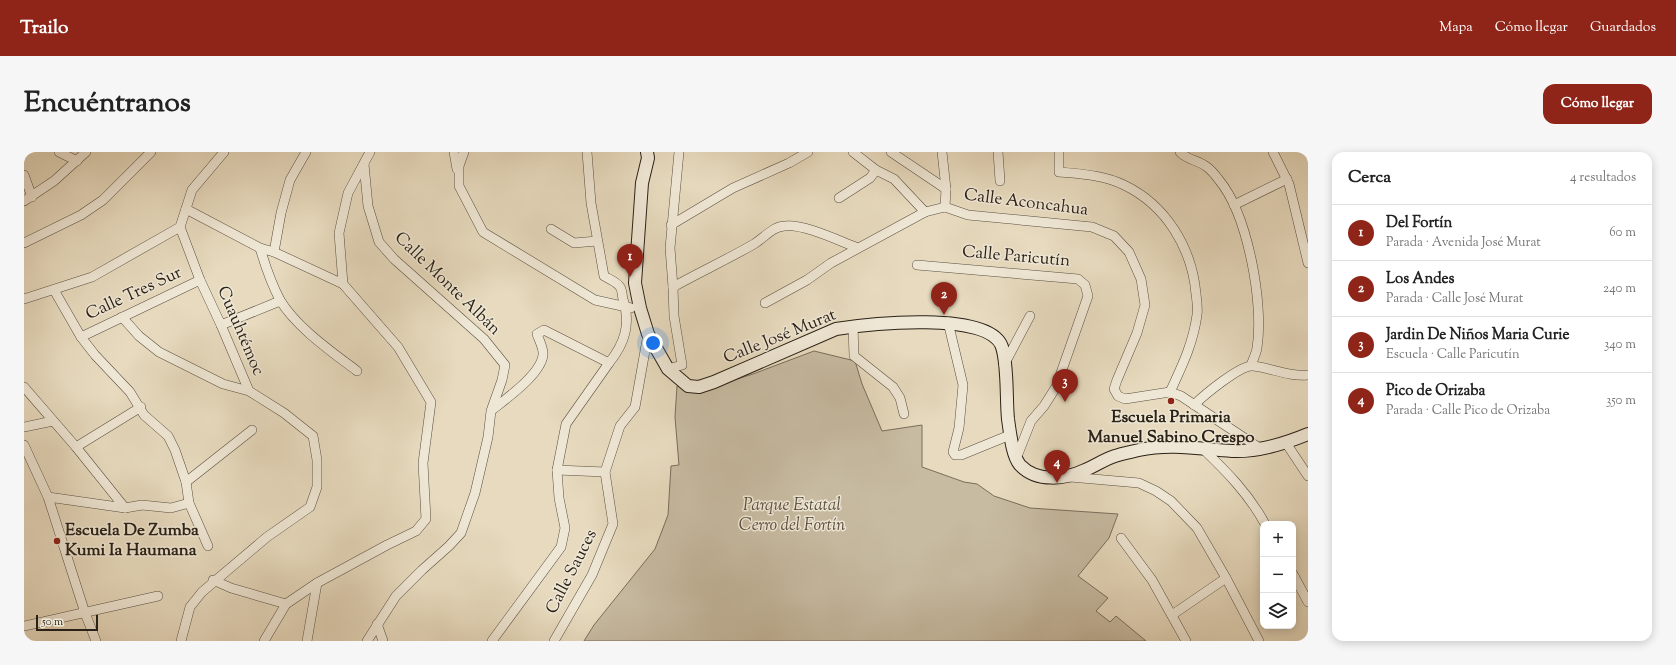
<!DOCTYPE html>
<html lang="es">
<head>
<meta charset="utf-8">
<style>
  :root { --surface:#fff; --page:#f6f6f6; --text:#222; --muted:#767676; --line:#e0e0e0; --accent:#8f2418 }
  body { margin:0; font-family:"Sorts Mill Goudy",serif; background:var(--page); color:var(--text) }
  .controls { position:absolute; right:12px; bottom:12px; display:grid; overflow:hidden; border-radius:8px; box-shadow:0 2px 10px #0003 }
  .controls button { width:36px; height:36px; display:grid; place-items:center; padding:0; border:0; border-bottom:1px solid var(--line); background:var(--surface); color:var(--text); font:20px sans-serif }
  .scale { position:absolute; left:12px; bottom:10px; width:62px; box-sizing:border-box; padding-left:4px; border:2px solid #2a2117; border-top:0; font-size:11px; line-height:14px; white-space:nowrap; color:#2a2117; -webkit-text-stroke:3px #efe7d5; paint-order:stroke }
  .you { position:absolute; left:629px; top:191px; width:14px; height:14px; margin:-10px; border:3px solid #fff; border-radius:50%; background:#1a73e8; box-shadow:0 0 0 6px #1a73e833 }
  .badge { display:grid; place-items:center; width:26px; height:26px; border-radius:50%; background:var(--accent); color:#fff; font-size:13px; font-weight:700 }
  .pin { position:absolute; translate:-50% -33px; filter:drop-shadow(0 1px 2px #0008) }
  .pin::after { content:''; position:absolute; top:21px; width:14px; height:12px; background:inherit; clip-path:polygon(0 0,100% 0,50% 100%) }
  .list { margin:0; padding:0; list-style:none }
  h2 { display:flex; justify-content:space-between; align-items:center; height:52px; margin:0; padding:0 16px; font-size:17px }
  h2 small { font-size:13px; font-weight:400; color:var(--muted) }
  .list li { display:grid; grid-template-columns:26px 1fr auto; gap:12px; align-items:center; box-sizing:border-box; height:56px; padding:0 16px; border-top:1px solid var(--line) }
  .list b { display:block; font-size:15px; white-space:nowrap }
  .list p { margin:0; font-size:13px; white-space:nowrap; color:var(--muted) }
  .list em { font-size:13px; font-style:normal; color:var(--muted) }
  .icon { flex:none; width:22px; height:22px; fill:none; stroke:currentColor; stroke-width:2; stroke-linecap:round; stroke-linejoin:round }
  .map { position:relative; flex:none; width:1284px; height:489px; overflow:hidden; border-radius:12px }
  header { display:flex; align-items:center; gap:24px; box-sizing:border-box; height:56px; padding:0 20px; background:var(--accent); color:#fff }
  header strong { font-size:19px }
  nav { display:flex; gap:22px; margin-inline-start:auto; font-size:14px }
  .intro { display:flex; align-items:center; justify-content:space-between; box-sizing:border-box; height:96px; padding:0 24px }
  h1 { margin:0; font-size:28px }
  .button { padding:10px 18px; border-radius:12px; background:var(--accent); color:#fff; font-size:14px; font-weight:700 }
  main { display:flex; gap:24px; padding:0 24px }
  aside { flex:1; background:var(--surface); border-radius:12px; box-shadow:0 2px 10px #0003 }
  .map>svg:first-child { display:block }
</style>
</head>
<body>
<header>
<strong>Trailo</strong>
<nav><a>Mapa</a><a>Cómo llegar</a><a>Guardados</a></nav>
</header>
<div class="intro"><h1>Encuéntranos</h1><a class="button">Cómo llegar</a></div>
<main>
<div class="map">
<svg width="1284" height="489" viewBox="0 0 1284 489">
  <rect width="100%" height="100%" fill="#e7dabe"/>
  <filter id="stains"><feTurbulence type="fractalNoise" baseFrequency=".005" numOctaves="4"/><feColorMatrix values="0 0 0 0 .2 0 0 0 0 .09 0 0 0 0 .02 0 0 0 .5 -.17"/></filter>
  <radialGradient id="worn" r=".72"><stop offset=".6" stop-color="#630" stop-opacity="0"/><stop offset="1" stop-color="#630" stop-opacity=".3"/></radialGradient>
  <polygon fill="#c7bba2" stroke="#786e5c" points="790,199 831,209 838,232 858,279 898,273 898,315 940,330 953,332 970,344 1006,356 1094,362 1085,386 1054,424 1084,446 1072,459 1086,470 1092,464 1122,489 560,489 570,473 631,397 644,363 647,314 655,313 651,265 653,234 678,238 729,222"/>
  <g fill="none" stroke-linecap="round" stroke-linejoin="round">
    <defs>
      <g id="street">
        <polyline points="35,0 53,9"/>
        <polyline points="200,0 168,38 156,75 176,128 197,173 225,239"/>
        <polyline points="430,0 433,17"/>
        <polyline points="440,0 435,14 435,34 459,80 571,148 607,156"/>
        <polyline points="829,0 852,18 870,27 901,60"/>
        <polyline points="867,0 922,37"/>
        <polyline points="918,0 922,37 921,55"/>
        <polyline points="974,0 976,29"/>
        <path d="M 1035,0 L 1035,20 C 1057,22 1080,23 1100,33 C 1142,53 1168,96 1172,142 C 1173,149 1174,156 1173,163 C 1169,192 1158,214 1146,240"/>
        <path d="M 1156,0 C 1163,8 1174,8 1183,15 C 1187,18 1192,24 1195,28 C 1224,63 1240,152 1233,196 C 1232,202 1229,208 1227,213"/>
        <polyline points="1249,0 1265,32 1284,111"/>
        <polyline points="340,12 344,54 355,90 370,107 460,187 481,213 478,228 467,259 464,285 451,341 437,381 425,394 398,418 372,444 343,489"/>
        <polyline points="0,23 8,45"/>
        <polyline points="815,46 846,26 852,18"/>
        <polyline points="0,49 30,29 62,0"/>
        <polyline points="1210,53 1263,27"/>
        <polyline points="921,55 944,63 1068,75 1090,84 1105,100 1117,127 1121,153 1113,181 1093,228 1090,237 1094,244 1101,247 1146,240 1157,244 1237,297"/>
        <polyline points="162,57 236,96 250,100 319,132"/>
        <polyline points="647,73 709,36 765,11 784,0"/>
        <polyline points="527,77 550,91 573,89"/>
        <polyline points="0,91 57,63 79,48 127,0"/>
        <path d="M 236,96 C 241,113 247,131 256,148 C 272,175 308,200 333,219"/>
        <polyline points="250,100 257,61 266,28 282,0"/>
        <polyline points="893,113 1054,127 1061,133 1064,144 1032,235 1020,254 1007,269 992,307"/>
        <path d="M 649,135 C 676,120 704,107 730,92 C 740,86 749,74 761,74 C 781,72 815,89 834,96"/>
        <polyline points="30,138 57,185 71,203 106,240 120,263 144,284 151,298 162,330 165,351 184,394"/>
        <polyline points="0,147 68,125 156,75"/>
        <polyline points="741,151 783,128 807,111 901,60 921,55"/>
        <polyline points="98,165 115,184 135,200 199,232 225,239 260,261 289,284 293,308 293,335 286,355 243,385 178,440 166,455 157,489"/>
        <polyline points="924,170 939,233 935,276 929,300 931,303 937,303 986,283"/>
        <polyline points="197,173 256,149"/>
        <polyline points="829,174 830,204 869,235 876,246 880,262"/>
        <polyline points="57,185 176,128"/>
        <polyline points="980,213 1006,164"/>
        <polyline points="644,217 658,213 650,164 649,135 646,96 655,0"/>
        <polyline points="0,235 52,295 101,356"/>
        <path d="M 1170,253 C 1179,244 1217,212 1229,214 C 1248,216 1265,225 1284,223"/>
        <path d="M 468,258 C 483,246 517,222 519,203 C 520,197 515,188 513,182 L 520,178 L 585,211 C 601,191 607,172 599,147 C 598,143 598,137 596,135 C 593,130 585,127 580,124 L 567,51 L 563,0"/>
        <polyline points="0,275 29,269"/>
        <polyline points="1262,291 1284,324"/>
        <polyline points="0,293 24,345 61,461 72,489"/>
        <polyline points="52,295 117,255"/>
        <path d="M 1178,296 C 1202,319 1225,342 1241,372"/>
        <polyline points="533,318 581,320"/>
        <polyline points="1046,325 1115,331 1132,339 1147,349 1173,376 1202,426 1235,489"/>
        <polyline points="162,330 228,278"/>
        <polyline points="24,345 101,356 118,353 147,356 165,351"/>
        <polyline points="1097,386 1128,428 1162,489"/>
        <polyline points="1269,422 1284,450"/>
        <polyline points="189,428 207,436 262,452"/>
        <polyline points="1148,463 1202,426"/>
        <polyline points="353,472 359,489"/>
        <polyline points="0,474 134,444"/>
        <polyline points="240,489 262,452 293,431 363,393 392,379 402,367 399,311 407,250 374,195 319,132 315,81 324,41 346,0"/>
        <polyline points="283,489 293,431"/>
        <polyline points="468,489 537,395 541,376 535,346 533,318 542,272 585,211"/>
        <polyline points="530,489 568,423 589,372 581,320 596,274 611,255 624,182"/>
      </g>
      <path id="secondary" d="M 623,0 L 624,6 L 618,31 L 611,131 L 616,156 L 624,182 L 644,217 L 664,234 L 675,235 L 690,230 L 812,177 C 843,172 966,158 978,195 C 984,213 982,247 984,267 C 986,280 988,304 996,313 C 1013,331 1042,327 1061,318 C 1071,314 1081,307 1091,304 C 1099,301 1107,300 1115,298 C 1146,291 1177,297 1208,299 C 1234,300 1260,292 1284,282"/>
    </defs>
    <use href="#street" stroke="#594f41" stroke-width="10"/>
    <use href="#secondary" stroke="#2a2117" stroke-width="14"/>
    <use href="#street" stroke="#efe7d5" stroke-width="9"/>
    <use href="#secondary" stroke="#efe7d5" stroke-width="12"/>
  </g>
  <g fill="#8f2418" stroke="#efe7d5" stroke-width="1.5">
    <circle cx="1147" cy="249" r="4"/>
    <circle cx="33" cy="389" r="4"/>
  </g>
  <g text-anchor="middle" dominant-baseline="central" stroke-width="3" stroke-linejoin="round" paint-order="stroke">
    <g font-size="17" fill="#2a2117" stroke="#efe7d5">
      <text transform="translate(1002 51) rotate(7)">Calle Aconcahua</text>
      <text transform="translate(992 105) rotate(5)">Calle Paricutín</text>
      <text transform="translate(423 132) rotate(44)">Calle Monte Albán</text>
      <text transform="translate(110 142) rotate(-25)">Calle Tres Sur</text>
      <text transform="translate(216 179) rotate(67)">Cuauhtémoc</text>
      <text transform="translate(756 185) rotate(-22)">Calle José Murat</text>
      <text transform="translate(548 420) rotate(-63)">Calle Sauces</text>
    </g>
    <g font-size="17" font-weight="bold" fill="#2a2117" stroke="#efe7d5">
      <text x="1147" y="266">Escuela Primaria<tspan x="1147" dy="20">Manuel Sabino Crespo</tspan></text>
      <text x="41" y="379" text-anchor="start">Escuela De Zumba<tspan x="41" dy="20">Kumi Ia Haumana</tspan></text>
    </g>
    <g font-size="17" font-style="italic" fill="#594f41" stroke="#efe7d5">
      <text x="768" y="354">Parque Estatal<tspan x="768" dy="20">Cerro del Fortín</tspan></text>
    </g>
  </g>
  <rect width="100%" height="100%" filter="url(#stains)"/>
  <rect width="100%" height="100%" fill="url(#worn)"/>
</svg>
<div class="controls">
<button>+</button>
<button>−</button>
<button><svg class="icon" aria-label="layers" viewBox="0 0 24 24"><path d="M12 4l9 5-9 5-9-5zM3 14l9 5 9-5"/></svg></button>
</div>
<div class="scale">50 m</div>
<div class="you"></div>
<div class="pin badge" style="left:606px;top:125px">1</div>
<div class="pin badge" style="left:920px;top:163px">2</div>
<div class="pin badge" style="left:1041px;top:250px">3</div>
<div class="pin badge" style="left:1033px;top:331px">4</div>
</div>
<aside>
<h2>Cerca<small>4 resultados</small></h2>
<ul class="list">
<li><span class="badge">1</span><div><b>Del Fortín</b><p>Parada · Avenida José Murat</p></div><em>60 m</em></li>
<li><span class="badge">2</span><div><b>Los Andes</b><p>Parada · Calle José Murat</p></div><em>240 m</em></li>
<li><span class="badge">3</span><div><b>Jardin De Niños Maria Curie</b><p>Escuela · Calle Paricutín</p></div><em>340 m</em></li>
<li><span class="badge">4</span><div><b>Pico de Orizaba</b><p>Parada · Calle Pico de Orizaba</p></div><em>350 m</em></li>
</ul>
</aside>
</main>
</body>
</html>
